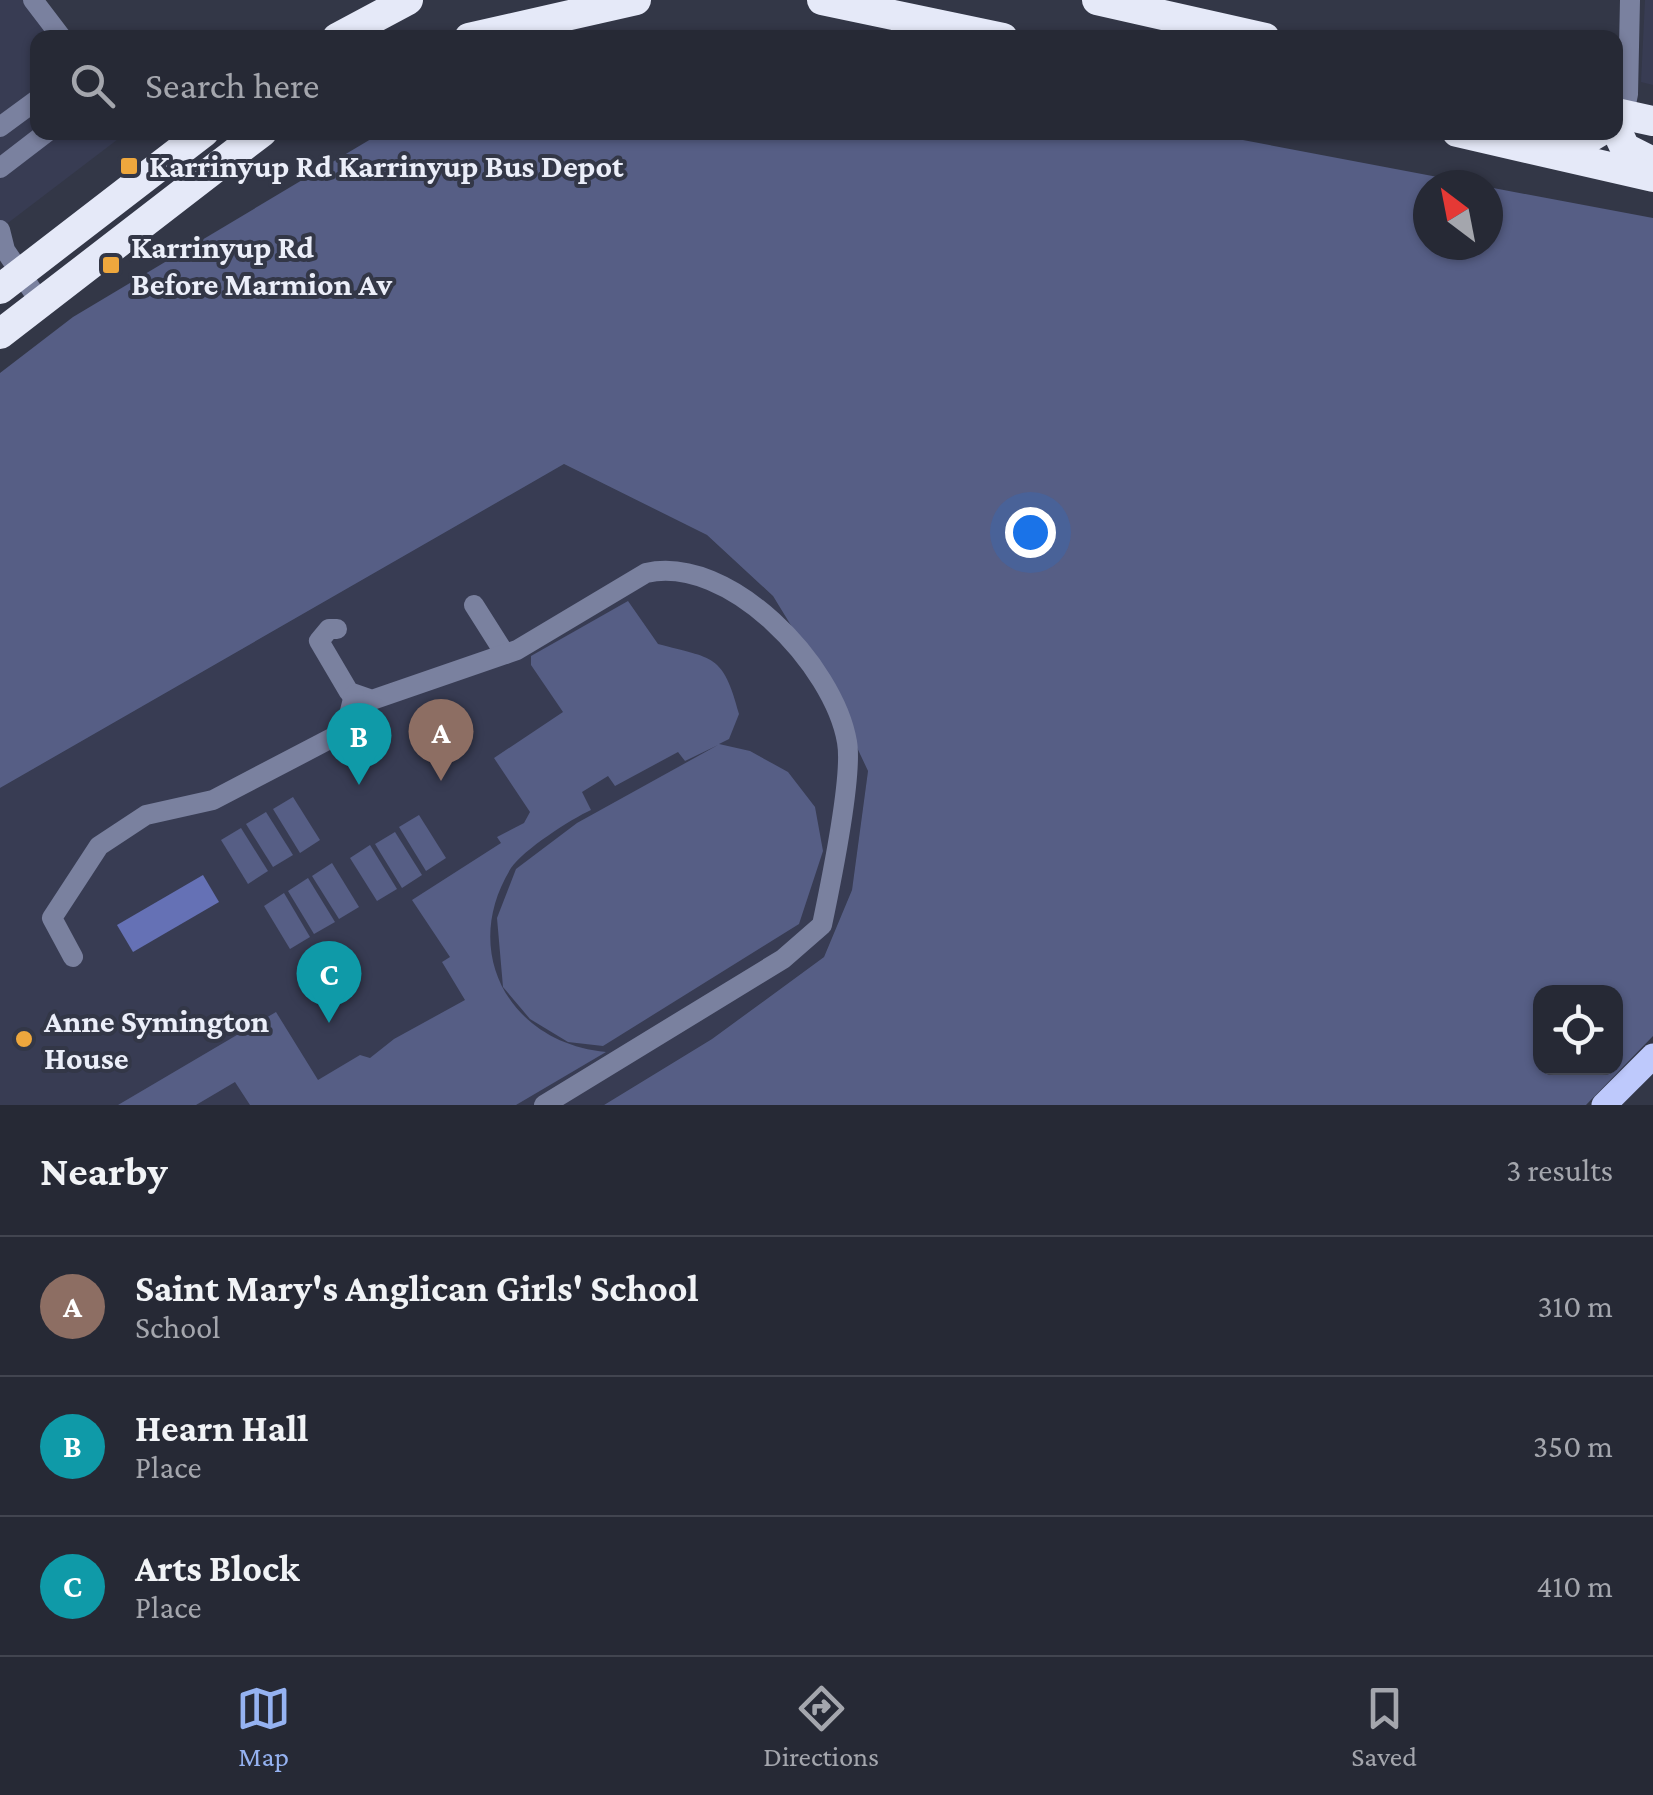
<!DOCTYPE html>
<html lang="en">
<head>
<meta charset="utf-8">
<style>
  :root { --surface:#262935; --page:#2e313d; --text:#f1f3f6; --muted:#a4a6ad; --line:#424550; --accent:#95b2f1 }
  body { margin:0; font-family:"Crimson Pro",serif; background:var(--page); color:var(--text) }
  .controls { position:absolute; right:30px; bottom:30px; display:grid; overflow:hidden; border-radius:20px; box-shadow:0 2px 8px #0004 }
  .controls button { width:90px; height:90px; display:grid; place-items:center; padding:0; border:0; border-bottom:2px solid var(--line); background:var(--surface); color:var(--text); font:50px sans-serif }
  .compass { position:absolute; left:1413px; top:170px; width:90px; height:90px; border-radius:50%; background:var(--surface); box-shadow:0 2px 8px #0004; rotate:328deg }
  .you { position:absolute; left:1030px; top:532px; width:35px; height:35px; margin:-25px; border:8px solid #fff; border-radius:50%; background:#1a73e8; box-shadow:0 0 0 15px #1a73e833 }
  .badge { display:grid; place-items:center; width:65px; height:65px; border-radius:50%; background:var(--accent); color:#fff; font-size:32px; font-weight:700 }
  .pin { position:absolute; translate:-50% -82px; filter:drop-shadow(0 2px 5px #0008) }
  .pin::after { content:''; position:absolute; top:52px; width:35px; height:30px; background:inherit; clip-path:polygon(0 0,100% 0,50% 100%) }
  .list { margin:0; padding:0; list-style:none }
  h2 { display:flex; justify-content:space-between; align-items:center; height:130px; margin:0; padding:0 40px; font-size:42px }
  h2 small { font-size:32px; font-weight:400; color:var(--muted) }
  .list li { display:grid; grid-template-columns:65px 1fr auto; gap:30px; align-items:center; box-sizing:border-box; height:140px; padding:0 40px; border-top:2px solid var(--line) }
  .list b { display:block; font-size:38px; white-space:nowrap }
  .list p { margin:0; font-size:32px; white-space:nowrap; color:var(--muted) }
  .list em { font-size:32px; font-style:normal; color:var(--muted) }
  .icon { flex:none; width:55px; height:55px; fill:none; stroke:currentColor; stroke-width:2; stroke-linecap:round; stroke-linejoin:round }
  .map { position:relative; flex:none; width:1653px; height:1105px; overflow:hidden }
  .search { position:absolute; background:var(--surface); box-shadow:0 2px 8px #0004; left:30px; right:30px; top:30px; height:110px; display:flex; align-items:center; gap:25px; box-sizing:border-box; padding:0 35px; border-radius:20px; color:var(--muted); font-size:38px }
  .sheet { height:550px; background:var(--surface) }
  nav { display:flex; justify-content:space-around; align-items:center; box-sizing:border-box; height:140px; border-top:2px solid var(--line); background:var(--surface); font-size:28px; color:var(--muted) }
  nav a { display:grid; justify-items:center; gap:5px }
  nav .on { color:var(--accent) }
  .map>svg:first-child { display:block }
</style>
</head>
<body>
<div class="map">
<svg width="1653" height="1105" viewBox="0 0 1653 1105">
  <rect width="100%" height="100%" fill="#333747"/>
  <g fill="#383c53">
    <polygon points="0,0 40,0 70,37 38,38 38,132 126,133 0,229"/>
    <polygon points="1645,0 1653,0 1653,85 1641,82"/>
    <polygon points="564,464 707,535 773,596 828,686 868,771 852,890 824,957 712,1039 604,1105 0,1105 0,788"/>
  </g>
  <g fill="#565e85" fill-rule="evenodd">
    <path d="M 381,133 L 1206,133 L 1480,185 L 1428,185 L 1428,245 L 1488,245 L 1488,187 L 1653,218 L 1653,1036 L 1586,1105 L 604,1105 L 712,1039 L 824,957 L 852,890 L 868,771 L 828,686 L 773,596 L 707,535 L 564,464 L 0,788 L 0,373 L 73,317 ZM 1540,992 L 1616,992 L 1616,1068 L 1540,1068 Z"/>
    <path d="M 628,601 L 658,644 C 713,659 723,653 739,714 L 729,739 L 719,744 L 750,751 L 788,772 L 815,807 L 823,851 L 799,924 L 603,1046 L 568,1042 L 530,1019 L 503,987 L 497,918 L 516,869 L 577,823 L 718,745 L 685,761 L 678,752 L 615,786 L 608,776 L 582,792 L 591,810 C 571,819 523,850 511,868 C 459,952 510,1043 606,1052 L 516,1105 L 250,1105 L 235,1082 L 196,1105 L 118,1105 L 276,1012 L 318,1080 L 360,1055 L 370,1058 L 394,1039 L 465,1000 L 442,962 L 450,957 L 412,900 L 501,843 L 497,837 L 524,823 L 530,812 L 494,758 L 563,712 L 531,665 L 531,656 Z"/>
    <polygon points="293,797 320,840 300,853 273,809"/>
    <polygon points="266,812 293,855 273,867 246,824"/>
    <polygon points="419,815 446,858 426,871 399,827"/>
    <polygon points="241,828 268,871 248,884 221,840"/>
    <polygon points="395,832 422,875 402,888 375,844"/>
    <polygon points="370,845 397,889 377,901 350,858"/>
    <polygon points="332,863 359,907 339,919 312,876"/>
    <polygon points="308,878 335,922 314,934 288,891"/>
    <polygon points="284,893 310,937 290,949 264,906"/>
  </g>
  <polygon fill="#6571b5" points="203,875 219,902 133,952 117,925"/>
  <g fill="none" stroke-linecap="round" stroke-linejoin="round">
    <g stroke="#7a819f" stroke-width="20">
      <polyline points="33,0 62,38"/>
      <polyline points="1616,113 1626,104 1628,94 1630,0"/>
      <polyline points="0,127 38,99"/>
      <polyline points="0,168 47,132"/>
      <polyline points="0,230 5,250 40,302"/>
      <polyline points="474,605 505,654"/>
      <path d="M 337,629 L 329,629 L 319,641 L 349,692 L 372,700 L 517,650 L 646,573 C 729,554 834,665 847,742 C 853,776 830,887 822,925 L 783,959 L 544,1105"/>
      <polyline points="73,957 52,918 99,846 146,815 213,800 345,731 354,695"/>
    </g>
    <polyline stroke="#bec9fc" stroke-width="25" points="1604,1105 1653,1056"/>
    <g stroke="#e5e9f8" stroke-width="30">
      <polyline points="822,0 1003,38"/>
      <polyline points="1097,0 1265,38"/>
      <polyline points="337,38 408,0"/>
      <polyline points="469,38 636,0"/>
      <polyline points="1616,113 1653,121"/>
      <polyline points="1616,129 1625,148 1653,162"/>
      <polyline points="1457,132 1653,177"/>
      <polyline points="1545,138 1584,141 1599,132"/>
      <polyline points="0,289 204,132"/>
      <polyline points="0,334 262,132"/>
    </g>
  </g>
  <g fill="#eea73d" stroke="#333747" stroke-width="4">
    <rect x="119" y="156" width="20" height="20" rx="5"/>
    <rect x="101" y="255" width="20" height="20" rx="5"/>
    <circle cx="24" cy="1039" r="10"/>
  </g>
  <g text-anchor="middle" dominant-baseline="central" stroke-width="8" stroke-linejoin="round" paint-order="stroke">
    <g font-size="32" font-weight="bold" fill="#ebeef9" stroke="#333747" text-anchor="start">
      <text x="149" y="166">Karrinyup Rd Karrinyup Bus Depot</text>
      <text x="131" y="247">Karrinyup Rd<tspan x="131" dy="37">Before Marmion Av</tspan></text>
      <text x="44" y="1021">Anne Symington<tspan x="44" dy="37">House</tspan></text>
    </g>
  </g>
</svg>
<div class="controls">
<button><svg class="icon" aria-label="locate" viewBox="0 0 24 24"><circle cx="12" cy="12" r="6"/><path d="M12 2v4M12 18v4M2 12h4M18 12h4"/></svg></button>
</div>
<svg class="compass" viewBox="-18 -18 36 36"><path d="M0-13l5 13h-10z" fill="#e53935"/><path d="M0 13l5-13h-10z" fill="#a4a6ad"/></svg>
<div class="you"></div>
<div class="pin badge" style="left:441px;top:781px;background:#8d6e63">A</div>
<div class="pin badge" style="left:359px;top:785px;background:#0f9aa8">B</div>
<div class="pin badge" style="left:329px;top:1023px;background:#0f9aa8">C</div>
<div class="search"><svg class="icon" aria-label="search" viewBox="0 0 24 24"><circle cx="10" cy="10" r="6"/><path d="M15 15l6 6"/></svg>Search here</div>
</div>
<section class="sheet">
<h2>Nearby<small>3 results</small></h2>
<ul class="list">
<li><span class="badge" style="background:#8d6e63">A</span><div><b>Saint Mary's Anglican Girls' School</b><p>School</p></div><em>310 m</em></li>
<li><span class="badge" style="background:#0f9aa8">B</span><div><b>Hearn Hall</b><p>Place</p></div><em>350 m</em></li>
<li><span class="badge" style="background:#0f9aa8">C</span><div><b>Arts Block</b><p>Place</p></div><em>410 m</em></li>
</ul>
</section>
<nav>
<a class="on"><svg class="icon" aria-label="map" viewBox="0 0 24 24"><path d="M3 6l6-2 6 2 6-2v14l-6 2-6-2-6 2zM9 4v14M15 6v14"/></svg>Map</a>
<a><svg class="icon" aria-label="directions" viewBox="0 0 24 24"><path d="M12 3l9 9-9 9-9-9zM9 14v-3h6M13 9l2 2-2 2"/></svg>Directions</a>
<a><svg class="icon" aria-label="saved" viewBox="0 0 24 24"><path d="M7 4h10v16l-5-4-5 4z"/></svg>Saved</a>
</nav>
</body>
</html>
